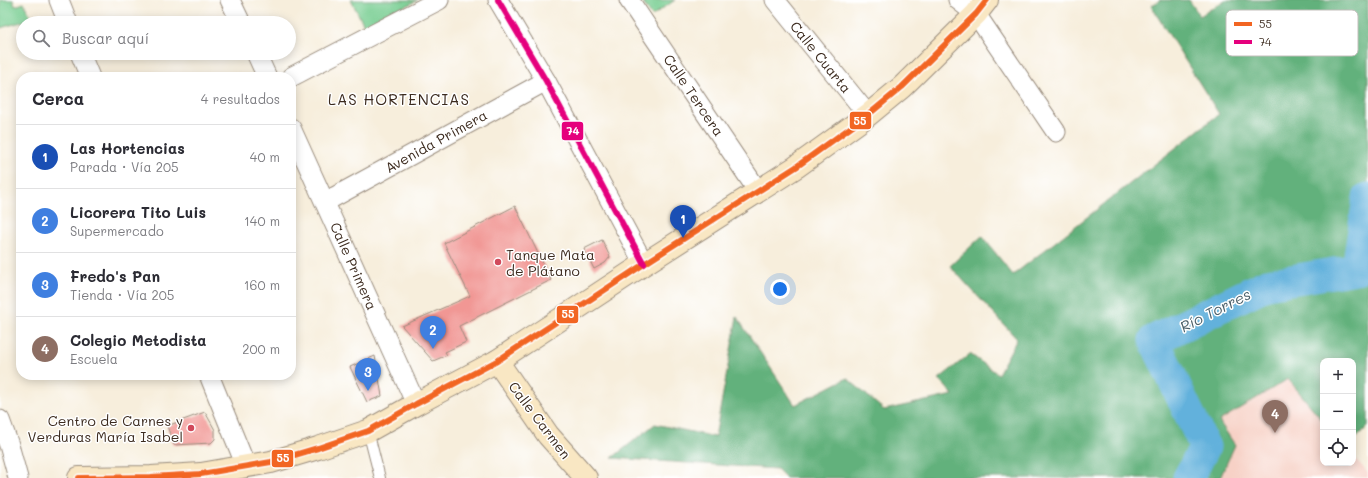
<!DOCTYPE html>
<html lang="es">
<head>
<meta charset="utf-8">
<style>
  :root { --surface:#fff; --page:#f7f7f7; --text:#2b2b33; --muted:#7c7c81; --line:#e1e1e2; --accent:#d1495b }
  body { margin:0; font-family:Mali,sans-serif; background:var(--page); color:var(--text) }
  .controls { position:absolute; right:12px; bottom:12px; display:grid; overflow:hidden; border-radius:8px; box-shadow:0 2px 10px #0003 }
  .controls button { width:36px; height:36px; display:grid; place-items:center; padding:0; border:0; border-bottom:1px solid var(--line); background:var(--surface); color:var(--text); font:20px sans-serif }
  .you { position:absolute; left:780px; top:289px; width:14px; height:14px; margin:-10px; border:3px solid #fff; border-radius:50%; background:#1a73e8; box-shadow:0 0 0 6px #1a73e833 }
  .badge { display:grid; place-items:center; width:26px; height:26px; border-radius:50%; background:var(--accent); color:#fff; font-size:13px; font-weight:700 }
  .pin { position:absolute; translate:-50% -33px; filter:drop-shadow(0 1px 2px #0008) }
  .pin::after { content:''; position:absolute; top:21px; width:14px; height:12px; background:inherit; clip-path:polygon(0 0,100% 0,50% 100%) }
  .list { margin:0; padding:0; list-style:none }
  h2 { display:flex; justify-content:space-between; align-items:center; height:52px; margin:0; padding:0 16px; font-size:17px }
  h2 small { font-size:13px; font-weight:400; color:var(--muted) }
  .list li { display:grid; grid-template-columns:26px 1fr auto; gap:12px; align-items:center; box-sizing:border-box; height:64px; padding:0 16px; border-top:1px solid var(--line) }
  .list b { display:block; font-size:15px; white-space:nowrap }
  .list p { margin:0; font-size:13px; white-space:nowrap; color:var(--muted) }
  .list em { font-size:13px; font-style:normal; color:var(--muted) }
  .icon { flex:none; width:22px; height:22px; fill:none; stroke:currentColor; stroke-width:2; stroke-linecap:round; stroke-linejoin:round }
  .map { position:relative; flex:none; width:1368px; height:478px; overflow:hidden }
  .search { position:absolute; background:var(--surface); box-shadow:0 2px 10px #0003; left:16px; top:16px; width:280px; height:44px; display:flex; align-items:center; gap:10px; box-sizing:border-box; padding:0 14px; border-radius:22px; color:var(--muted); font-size:15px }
  .panel { position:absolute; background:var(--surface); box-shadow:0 2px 10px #0003; left:16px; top:72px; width:280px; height:308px; border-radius:16px }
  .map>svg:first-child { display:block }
</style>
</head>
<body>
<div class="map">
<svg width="1368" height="478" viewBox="0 0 1368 478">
  <rect width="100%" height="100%" fill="#fff"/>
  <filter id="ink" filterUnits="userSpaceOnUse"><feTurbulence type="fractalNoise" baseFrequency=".025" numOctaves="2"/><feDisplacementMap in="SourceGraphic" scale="8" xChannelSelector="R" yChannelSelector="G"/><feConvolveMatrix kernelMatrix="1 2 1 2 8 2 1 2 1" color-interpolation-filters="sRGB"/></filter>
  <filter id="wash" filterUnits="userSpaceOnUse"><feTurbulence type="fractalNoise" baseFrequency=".012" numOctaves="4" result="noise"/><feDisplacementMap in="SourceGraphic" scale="16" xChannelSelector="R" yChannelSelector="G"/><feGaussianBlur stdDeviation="0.9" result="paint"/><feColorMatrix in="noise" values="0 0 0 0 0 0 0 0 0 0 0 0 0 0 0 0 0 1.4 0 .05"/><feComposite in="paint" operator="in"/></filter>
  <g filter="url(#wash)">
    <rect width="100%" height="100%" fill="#f7eedc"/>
    <polygon fill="#f7d1c6" points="1288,379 1323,421 1323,463 1353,463 1353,456 1368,473 1368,478 1220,478 1234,445 1219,421"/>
    <g fill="#78ce92" stroke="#5a7c58">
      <polygon points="0,0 13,0 15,6 24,3 32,19 0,28"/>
      <polygon points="351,0 418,0 365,27"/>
      <polygon points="641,0 675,0 652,16"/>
    </g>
    <polygon fill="#62b17c" stroke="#4e6e4d" points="1160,0 1189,0 1200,16 1225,0 1368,0 1368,427 1353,440 1353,361 1323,361 1323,421 1288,379 1219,421 1235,445 1220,478 786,478 777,469 612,458 655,424 715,437 737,317 795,405 847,378 884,410 953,395 939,379 970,354 998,374 1017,339 950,266 982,236 1013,275 1219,114 1151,6"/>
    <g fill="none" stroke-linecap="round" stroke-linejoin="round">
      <polyline stroke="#62b1dc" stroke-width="31" points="1188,478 1205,447 1154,340 1267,284 1357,269 1368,198"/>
    </g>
    <g id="blocks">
      <g fill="#f19794">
        <polygon points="515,206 551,280 459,326 466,342 445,352 447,355 433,361 402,326 470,296 444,243"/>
        <polygon points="602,240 610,257 605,263 594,269 584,249"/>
        <polygon points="375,356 382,396 367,402 350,367"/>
        <polygon points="205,412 215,430 215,439 211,443 174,445 167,426"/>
      </g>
    </g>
  </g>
  <g filter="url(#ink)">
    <use href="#blocks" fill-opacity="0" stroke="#998c7d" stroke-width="1"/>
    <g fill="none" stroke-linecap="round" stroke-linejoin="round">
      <defs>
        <polyline id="lane" points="368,431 380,478"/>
        <g id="street">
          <polyline points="59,0 68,23"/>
          <polyline points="230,0 241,23"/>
          <polyline points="498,0 546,81 644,264"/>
          <polyline points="629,0 758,191"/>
          <polyline points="775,0 868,115"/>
          <polyline points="958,0 976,14 1056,132"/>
          <polyline points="80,53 90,77"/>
          <polyline points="256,53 267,77"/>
          <polyline points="291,77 439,0"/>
          <polyline points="291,128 416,404"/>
          <polyline points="325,202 546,81"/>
          <polyline points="209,375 246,466"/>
          <polyline points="0,420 9,445 18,478"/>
        </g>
        <g id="secondary">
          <polyline points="497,361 548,435 586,478"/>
          <polyline points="79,478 151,477 201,474 271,462 318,448 368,431 416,404 497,361 644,264 796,167 868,115 902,87 976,14 987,0"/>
        </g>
      </defs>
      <use href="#lane" stroke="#998c7d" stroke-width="12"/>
      <use href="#street" stroke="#998c7d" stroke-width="21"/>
      <use href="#secondary" stroke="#998c7d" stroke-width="24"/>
      <use href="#lane" stroke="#fff" stroke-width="10"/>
      <use href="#street" stroke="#fff" stroke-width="19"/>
      <use href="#secondary" stroke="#f9e7c3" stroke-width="22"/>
      <defs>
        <polyline id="bus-1" points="79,478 151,477 201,474 271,462 318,448 368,431 416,404 497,361 644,264 796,167 868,115 902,87 976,14 987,0"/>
        <polyline id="bus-2" points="498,0 546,81 644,264"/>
      </defs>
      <use href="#bus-1" stroke="#fff" stroke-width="9"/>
      <use href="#bus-2" stroke="#fff" stroke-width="9"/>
      <use href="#bus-1" stroke="#f26522" stroke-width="6"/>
      <use href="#bus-2" stroke="#e5007d" stroke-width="6"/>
    </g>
  </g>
  <g fill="#d1495b" stroke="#fff" stroke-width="1.5">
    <circle cx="498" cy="262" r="4"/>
    <circle cx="191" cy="428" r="4"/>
  </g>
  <g text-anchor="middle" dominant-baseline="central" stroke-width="3" stroke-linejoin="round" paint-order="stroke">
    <g font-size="14" fill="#3b2a1e" stroke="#fff">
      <text transform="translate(821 57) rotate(51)">Calle Cuarta</text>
      <text transform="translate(694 95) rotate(56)">Calle Tercera</text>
      <text transform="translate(436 141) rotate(-29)">Avenida Primera</text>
      <text transform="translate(354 266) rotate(66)">Calle Primera</text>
      <text transform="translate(540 420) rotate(53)">Calle Carmen</text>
    </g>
    <g font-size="14" fill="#3b2a1e" stroke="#fff" text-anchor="start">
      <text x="506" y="254">Tanque Mata<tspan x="506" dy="16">de Plátano</tspan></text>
      <text x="183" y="420" text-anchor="end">Centro de Carnes y<tspan x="183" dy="16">Verduras María Isabel</tspan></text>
    </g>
    <g font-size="15" letter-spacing="1" fill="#3b2a1e" stroke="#fff">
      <text x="399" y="99">LAS HORTENCIAS</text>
    </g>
    <g font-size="15" font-style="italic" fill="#4b606a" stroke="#fff">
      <text transform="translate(1215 310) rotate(-27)">Río Torres</text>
    </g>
  </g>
  <rect x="1226" y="10" width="132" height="46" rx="6" fill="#fff" stroke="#c4bfbc" stroke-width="1"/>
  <rect x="1234" y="22" width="18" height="4" fill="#f26522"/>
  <rect x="1234" y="40" width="18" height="4" fill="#e5007d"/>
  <g font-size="11" fill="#3b2a1e">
    <text x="1259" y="28">55</text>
    <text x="1259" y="46">74</text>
  </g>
  <g stroke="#fff" stroke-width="1.5">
    <rect x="849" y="111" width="23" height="19" rx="4" fill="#f26522"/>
    <rect x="561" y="121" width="23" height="20" rx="4" fill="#e5007d"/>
    <rect x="556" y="305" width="23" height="19" rx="4" fill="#f26522"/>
    <rect x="271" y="449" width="23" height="19" rx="4" fill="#f26522"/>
  </g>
  <g font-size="11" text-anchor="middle" font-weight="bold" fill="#fff">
    <text x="860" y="125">55</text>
    <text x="573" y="135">74</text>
    <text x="568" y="318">55</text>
    <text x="283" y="462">55</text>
  </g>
</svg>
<div class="controls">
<button>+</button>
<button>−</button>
<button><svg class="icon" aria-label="locate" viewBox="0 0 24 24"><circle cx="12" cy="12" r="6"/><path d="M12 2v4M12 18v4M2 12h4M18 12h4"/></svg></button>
</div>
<div class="you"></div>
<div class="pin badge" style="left:683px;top:238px;background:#1a4fb4">1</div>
<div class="pin badge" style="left:433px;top:349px;background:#3f7fe0">2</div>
<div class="pin badge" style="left:368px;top:391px;background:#3f7fe0">3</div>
<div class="pin badge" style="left:1275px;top:433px;background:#8d6e63">4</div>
<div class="search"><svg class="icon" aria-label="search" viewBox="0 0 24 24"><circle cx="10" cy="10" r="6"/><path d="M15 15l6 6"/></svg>Buscar aquí</div>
<section class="panel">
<h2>Cerca<small>4 resultados</small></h2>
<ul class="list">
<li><span class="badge" style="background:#1a4fb4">1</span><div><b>Las Hortencias</b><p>Parada · Vía 205</p></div><em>40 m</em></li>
<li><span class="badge" style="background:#3f7fe0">2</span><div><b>Licorera Tito Luis</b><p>Supermercado</p></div><em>140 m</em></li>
<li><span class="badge" style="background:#3f7fe0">3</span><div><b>Fredo's Pan</b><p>Tienda · Vía 205</p></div><em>160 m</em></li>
<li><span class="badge" style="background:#8d6e63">4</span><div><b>Colegio Metodista</b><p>Escuela</p></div><em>200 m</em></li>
</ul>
</section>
</div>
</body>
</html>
